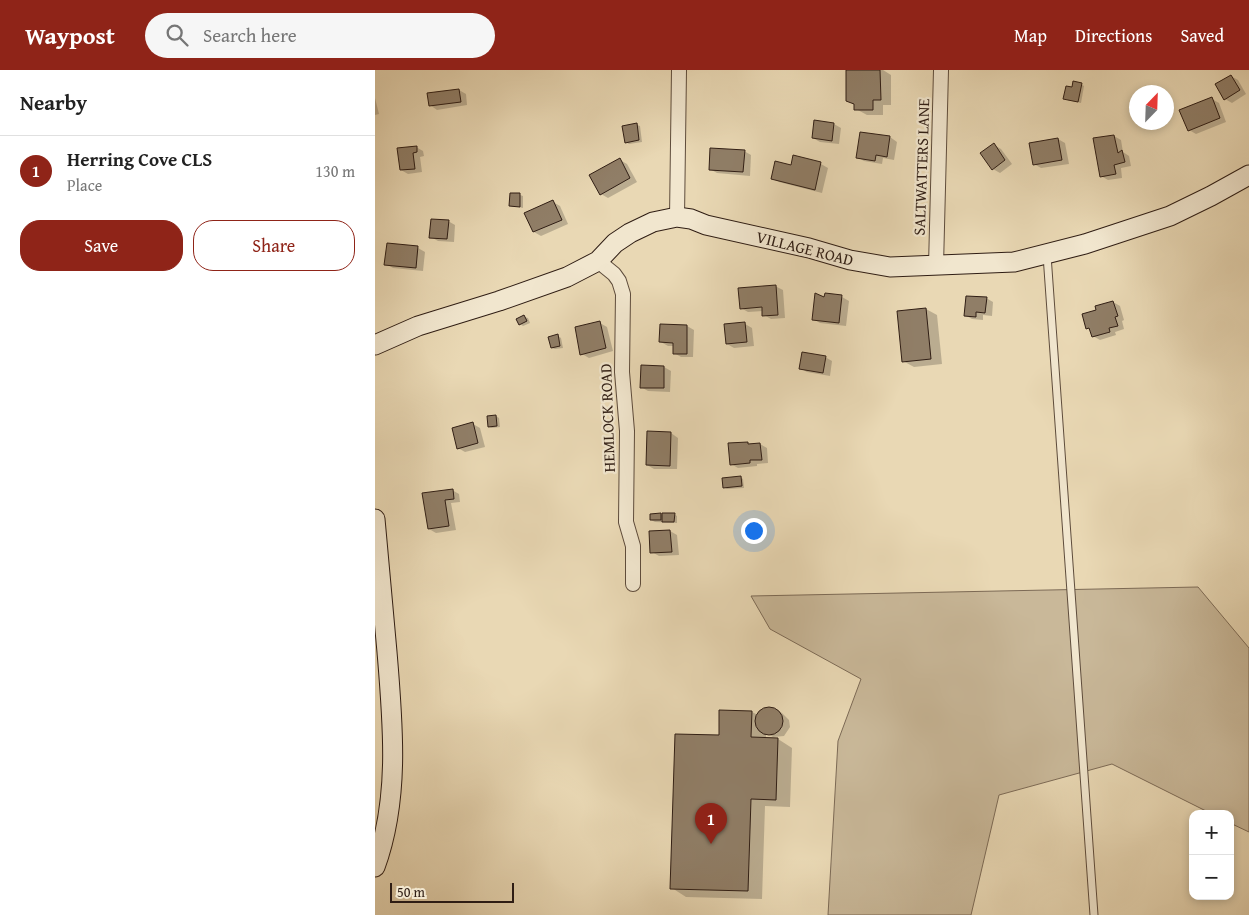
<!DOCTYPE html>
<html lang="en">
<head>
<meta charset="utf-8">
<style>
  :root { --surface:#fff; --page:#f6f6f6; --text:#222; --muted:#767676; --line:#e0e0e0; --accent:#8f2418 }
  body { margin:0; font-family:"Gentium Book Plus",serif; background:var(--page); color:var(--text) }
  .controls { position:absolute; right:15px; bottom:15px; display:grid; overflow:hidden; border-radius:10px; box-shadow:0 2px 8px #0003 }
  .controls button { width:45px; height:45px; display:grid; place-items:center; padding:0; border:0; border-bottom:1px solid var(--line); background:var(--surface); color:var(--text); font:25px sans-serif }
  .compass { position:absolute; left:754px; top:15px; width:45px; height:45px; border-radius:50%; background:var(--surface); box-shadow:0 2px 8px #0003; rotate:23deg }
  .scale { position:absolute; left:15px; bottom:12px; width:124px; box-sizing:border-box; padding-left:5px; border:2px solid #2f1d14; border-top:0; font-size:14px; line-height:18px; white-space:nowrap; color:#2f1d14; -webkit-text-stroke:4px #f1e6ce; paint-order:stroke }
  .you { position:absolute; left:378px; top:460px; width:18px; height:18px; margin:-12px; border:4px solid #fff; border-radius:50%; background:#1a73e8; box-shadow:0 0 0 8px #1a73e833 }
  .badge { display:grid; place-items:center; width:32px; height:32px; border-radius:50%; background:var(--accent); color:#fff; font-size:16px; font-weight:700 }
  .pin { position:absolute; translate:-50% -41px; filter:drop-shadow(0 1px 2px #0008) }
  .pin::after { content:''; position:absolute; top:26px; width:18px; height:15px; background:inherit; clip-path:polygon(0 0,100% 0,50% 100%) }
  .list { margin:0; padding:0; list-style:none }
  h2 { display:flex; justify-content:space-between; align-items:center; height:65px; margin:0; padding:0 20px; font-size:21px }
  h2 small { font-size:16px; font-weight:400; color:var(--muted) }
  .list li { display:grid; grid-template-columns:32px 1fr auto; gap:15px; align-items:center; box-sizing:border-box; height:70px; padding:0 20px; border-top:1px solid var(--line) }
  .list b { display:block; font-size:19px; white-space:nowrap }
  .list p { margin:0; font-size:16px; white-space:nowrap; color:var(--muted) }
  .list em { font-size:16px; font-style:normal; color:var(--muted) }
  .actions { display:flex; gap:10px; padding:15px 20px }
  .actions a { flex:1; padding:11px 0; border:1px solid var(--accent); border-radius:20px; text-align:center; font-size:18px; color:var(--accent) }
  .actions .main { background:var(--accent); color:#fff }
  .icon { flex:none; width:28px; height:28px; fill:none; stroke:currentColor; stroke-width:2; stroke-linecap:round; stroke-linejoin:round }
  .map { position:relative; flex:none; width:874px; height:845px; overflow:hidden }
  header { display:flex; align-items:center; gap:30px; box-sizing:border-box; height:70px; padding:0 25px; background:var(--accent); color:#fff }
  header strong { font-size:24px }
  nav { display:flex; gap:28px; margin-inline-start:auto; font-size:18px }
  .search { width:350px; height:45px; background:var(--page); display:flex; align-items:center; gap:12px; box-sizing:border-box; padding:0 18px; border-radius:28px; color:var(--muted); font-size:19px }
  main { display:flex }
  aside { flex:1; background:var(--surface) }
  .map>svg:first-child { display:block }
</style>
</head>
<body>
<header>
<strong>Waypost</strong>
<div class="search"><svg class="icon" aria-label="search" viewBox="0 0 24 24"><circle cx="10" cy="10" r="6"/><path d="M15 15l6 6"/></svg>Search here</div>
<nav><a>Map</a><a>Directions</a><a>Saved</a></nav>
</header>
<main>
<aside>
<h2>Nearby<small></small></h2>
<ul class="list">
<li><span class="badge">1</span><div><b>Herring Cove CLS</b><p>Place</p></div><em>130 m</em></li>
</ul>
<div class="actions"><a class="main">Save</a><a>Share</a></div>
</aside>
<div class="map">
<svg width="874" height="845" viewBox="0 0 874 845">
  <rect width="100%" height="100%" fill="#e9d8b4"/>
  <filter id="stains"><feTurbulence type="fractalNoise" baseFrequency=".004" numOctaves="4"/><feColorMatrix values="0 0 0 0 .2 0 0 0 0 .09 0 0 0 0 .02 0 0 0 .5 -.17"/></filter>
  <radialGradient id="worn" r=".72"><stop offset=".6" stop-color="#630" stop-opacity="0"/><stop offset="1" stop-color="#630" stop-opacity=".3"/></radialGradient>
  <polygon fill="#c9b899" stroke="#7c6a56" points="823,517 874,578 874,762 855,753 855,744 837,744 737,694 624,725 596,845 453,845 463,671 486,609 395,559 376,526"/>
  <g fill="#0003">
    <polygon points="473,0 508,0 516,5 516,35 508,35 508,45 492,45 481,39 481,35 473,31"/>
    <polygon points="856,6 863,10 871,24 857,33 850,29"/>
    <polygon points="706,14 709,16 706,33 692,30"/>
    <polygon points="84,20 91,24 92,35 62,40 55,35"/>
    <polygon points="0,28 4,44 0,45"/>
    <polygon points="837,29 844,33 851,52 821,64 814,60"/>
    <polygon points="459,54 466,58 464,74 445,72 438,68"/>
    <polygon points="262,55 265,56 267,72 254,74 251,72"/>
    <polygon points="486,63 515,67 522,72 519,90 508,88 507,94 489,91 482,87"/>
    <polygon points="739,66 746,70 748,82 754,86 756,96 746,98 747,108 733,110 726,106"/>
    <polygon points="683,69 690,73 694,94 666,98 659,94"/>
    <polygon points="619,75 626,79 637,94 625,103 618,99"/>
    <polygon points="41,77 48,81 49,86 45,87 47,102 33,104 26,100"/>
    <polygon points="369,81 376,85 375,106 342,103 335,99"/>
    <polygon points="419,87 446,94 453,98 447,123 404,112 397,108 417,96"/>
    <polygon points="245,90 252,94 262,112 233,128 226,124"/>
    <polygon points="145,125 148,126 148,138 135,135"/>
    <polygon points="178,132 185,136 193,154 166,166 159,162"/>
    <polygon points="73,151 80,155 79,172 63,171 56,167"/>
    <polygon points="43,178 50,182 48,201 18,198 11,194"/>
    <polygon points="400,216 408,220 410,248 396,249 389,245 388,241 373,242 366,238"/>
    <polygon points="451,225 467,227 474,231 471,256 445,253 438,249"/>
    <polygon points="611,228 618,232 617,246 608,245 608,250 597,249 590,245"/>
    <polygon points="738,232 745,236 749,250 747,251 749,259 740,262 741,265 725,270 718,266 716,261 712,258 723,241"/>
    <polygon points="551,239 562,245 567,294 539,297 528,291"/>
    <polygon points="149,247 153,248 155,253 148,256 145,254"/>
    <polygon points="225,253 232,257 238,281 214,288 207,284"/>
    <polygon points="370,254 377,258 379,276 359,278 352,274"/>
    <polygon points="312,256 319,260 318,287 306,287 299,283 299,276 293,276 286,272"/>
    <polygon points="183,266 186,268 188,278 180,279 177,278"/>
    <polygon points="450,287 457,291 455,306 432,302 425,298"/>
    <polygon points="267,297 289,297 296,301 295,322 273,321 266,317"/>
    <polygon points="121,346 124,348 125,357 117,358 114,357"/>
    <polygon points="98,354 105,358 110,377 90,382 83,378"/>
    <polygon points="296,363 303,368 302,399 279,399 272,395"/>
    <polygon points="385,374 392,378 393,393 382,394 382,396 363,398 356,394"/>
    <polygon points="365,407 368,409 369,418 352,419 349,417"/>
    <polygon points="77,420 84,424 85,432 76,433 81,460 61,463 54,459 49,425"/>
    <polygon points="299,444 302,446 302,453 280,452 276,450 276,445"/>
    <polygon points="295,461 302,465 304,485 284,486 277,482"/>
    <polygon points="390,639 399,639 407,643 414,650 415,657 409,666 398,667 391,663 391,669 403,669 417,678 415,737 390,736 387,829 311,827 297,818 345,666 346,641 377,642 383,645"/>
  </g>
  <g fill="#907e67" stroke="#2f1d14">
    <polygon points="471,0 505,0 506,30 498,30 498,40 479,40 479,34 471,31"/>
    <polygon points="856,5 865,20 849,30 840,14"/>
    <polygon points="698,11 707,13 703,32 688,29 691,16 697,17"/>
    <polygon points="84,19 86,32 54,36 52,23"/>
    <polygon points="837,27 845,48 813,61 804,40"/>
    <polygon points="439,50 459,53 457,71 437,68"/>
    <polygon points="262,53 264,70 250,73 247,56"/>
    <polygon points="485,62 515,66 512,87 501,85 500,91 481,88"/>
    <polygon points="739,65 743,83 747,80 750,92 739,95 741,104 725,107 718,68"/>
    <polygon points="683,68 687,90 658,95 654,73"/>
    <polygon points="619,73 630,90 617,100 605,83"/>
    <polygon points="42,76 42,82 38,83 40,99 25,100 22,78"/>
    <polygon points="335,78 370,80 368,102 334,100"/>
    <polygon points="418,85 446,92 440,120 396,109 400,91 416,95"/>
    <polygon points="245,88 255,108 225,125 214,105"/>
    <polygon points="135,123 145,123 145,137 134,136"/>
    <polygon points="178,130 187,150 158,162 149,143"/>
    <polygon points="56,149 74,150 72,169 54,168"/>
    <polygon points="12,173 43,176 41,198 9,195"/>
    <polygon points="401,215 403,245 387,246 387,237 365,239 363,218"/>
    <polygon points="440,223 449,227 450,223 467,225 464,253 437,250"/>
    <polygon points="591,226 612,227 610,243 601,242 601,247 589,246"/>
    <polygon points="738,231 743,246 740,247 743,256 734,258 735,262 717,267 714,258 711,259 707,244 721,240 720,236"/>
    <polygon points="551,238 556,289 527,292 522,241"/>
    <polygon points="149,245 152,251 144,255 141,249"/>
    <polygon points="225,251 231,278 205,285 200,257"/>
    <polygon points="370,252 372,272 351,274 349,254"/>
    <polygon points="285,254 312,255 312,284 298,284 298,273 284,272"/>
    <polygon points="183,264 185,276 176,278 173,267"/>
    <polygon points="427,282 451,286 448,303 424,299"/>
    <polygon points="266,295 289,296 289,318 265,318"/>
    <polygon points="121,345 122,356 113,357 112,346"/>
    <polygon points="98,352 103,373 82,379 77,358"/>
    <polygon points="272,361 296,362 295,396 271,395"/>
    <polygon points="373,372 373,374 385,373 387,390 375,390 375,393 355,395 353,373"/>
    <polygon points="366,406 367,416 348,418 347,408"/>
    <polygon points="78,419 79,429 70,430 74,456 53,459 47,423"/>
    <polygon points="286,443 286,450 275,450 275,444"/>
    <polygon points="287,443 300,443 299,452 287,452"/>
    <polygon points="295,460 297,482 275,483 274,461"/>
    <circle cx="394" cy="651" r="14"/>
    <polygon points="344,640 377,641 376,667 403,668 401,730 376,729 373,821 295,819 300,664 344,665"/>
  </g>
  <g fill="none" stroke-linecap="round" stroke-linejoin="round">
    <defs>
      <polyline id="lane" points="672,185 719,845"/>
      <g id="street">
        <polyline points="302,147 304,0"/>
        <polyline points="223,191 239,204 244,211 248,224 247,302 252,361 251,452 258,476 258,514"/>
        <polyline points="561,196 566,0"/>
      </g>
      <g id="secondary">
        <polyline points="0,275 43,256 124,231 192,207 223,191 240,173 255,163 278,152 302,147 316,149 331,155 434,178 475,190 515,197 639,192 710,174 795,146 836,126 874,105"/>
        <path d="M 0,449 C 4,494 8,538 12,582 C 18,654 25,729 0,797"/>
      </g>
    </defs>
    <use href="#lane" stroke="#5e4c3c" stroke-width="9"/>
    <use href="#street" stroke="#5e4c3c" stroke-width="16"/>
    <use href="#secondary" stroke="#2f1d14" stroke-width="21"/>
    <use href="#lane" stroke="#f1e6ce" stroke-width="7"/>
    <use href="#street" stroke="#f1e6ce" stroke-width="14"/>
    <use href="#secondary" stroke="#f1e6ce" stroke-width="19"/>
  </g>
  <g text-anchor="middle" dominant-baseline="central" stroke-width="4.5" stroke-linejoin="round" paint-order="stroke">
    <g font-size="16" fill="#2f1d14" stroke="#f1e6ce">
      <text transform="translate(546 97) rotate(-88)">SALTWATTERS LANE</text>
      <text transform="translate(430 178) rotate(14)">VILLAGE ROAD</text>
      <text transform="translate(232 348) rotate(-92)">HEMLOCK ROAD</text>
    </g>
  </g>
  <rect width="100%" height="100%" filter="url(#stains)"/>
  <rect width="100%" height="100%" fill="url(#worn)"/>
</svg>
<div class="controls">
<button>+</button>
<button>−</button>
</div>
<svg class="compass" viewBox="-18 -18 36 36"><path d="M0-13l5 13h-10z" fill="#e53935"/><path d="M0 13l5-13h-10z" fill="#767676"/></svg>
<div class="scale">50 m</div>
<div class="you"></div>
<div class="pin badge" style="left:336px;top:774px">1</div>
</div>
</main>
</body>
</html>
